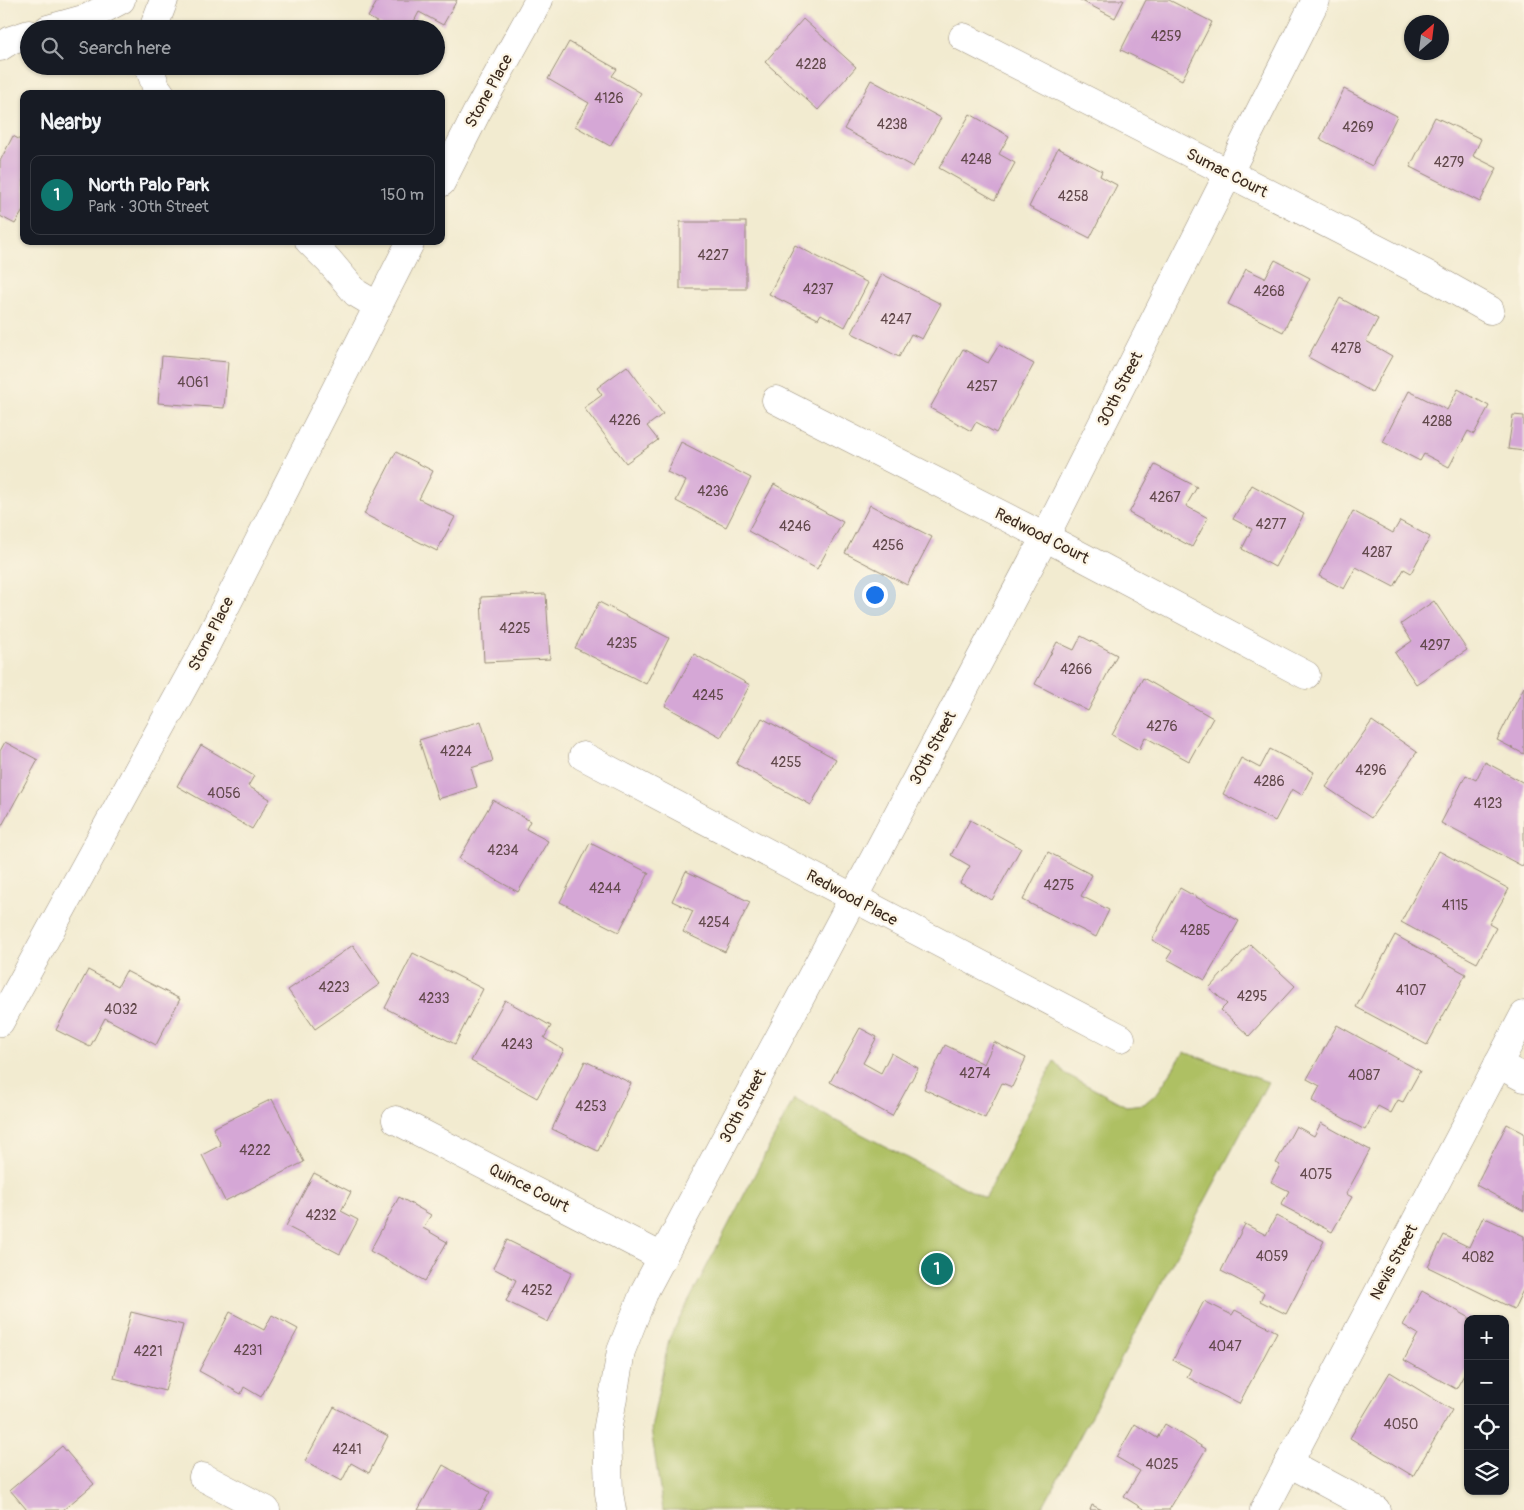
<!DOCTYPE html>
<html lang="en">
<head>
<meta charset="utf-8">
<style>
  :root { --surface:#171b24; --page:#20242c; --text:#f1f3f6; --muted:#9ea1a6; --line:#363941; --accent:#0f766e }
  body { margin:0; font-family:Pangolin,sans-serif; background:var(--page); color:var(--text) }
  .controls { position:absolute; right:15px; bottom:15px; display:grid; overflow:hidden; border-radius:10px; box-shadow:0 1px 4px #0004 }
  .controls button { width:45px; height:45px; display:grid; place-items:center; padding:0; border:0; border-bottom:1px solid var(--line); background:var(--surface); color:var(--text); font:25px sans-serif }
  .compass { position:absolute; left:1404px; top:15px; width:45px; height:45px; border-radius:50%; background:var(--surface); box-shadow:0 1px 4px #0004; rotate:28deg }
  .you { position:absolute; left:874px; top:594px; width:18px; height:18px; margin:-12px; border:4px solid #fff; border-radius:50%; background:#1a73e8; box-shadow:0 0 0 8px #1a73e833 }
  .badge { display:grid; place-items:center; width:32px; height:32px; border-radius:50%; background:var(--accent); color:#fff; font-size:16px; font-weight:700 }
  .pin { position:absolute; translate:-50% -50%; border:2px solid #fff; box-shadow:0 1px 5px #0006 }
  .list { margin:0; padding:0; list-style:none }
  h2 { display:flex; justify-content:space-between; align-items:center; height:65px; margin:0; padding:0 20px; font-size:21px }
  h2 small { font-size:16px; font-weight:400; color:var(--muted) }
  .list li { display:grid; grid-template-columns:32px 1fr auto; gap:15px; align-items:center; box-sizing:border-box; height:80px; margin:0 10px 10px; padding:0 10px; border:1px solid var(--line); border-radius:10px }
  .list b { display:block; font-size:19px; white-space:nowrap }
  .list p { margin:0; font-size:16px; white-space:nowrap; color:var(--muted) }
  .list em { font-size:16px; font-style:normal; color:var(--muted) }
  .icon { flex:none; width:28px; height:28px; fill:none; stroke:currentColor; stroke-width:2; stroke-linecap:round; stroke-linejoin:round }
  .map { position:relative; flex:none; width:1524px; height:1510px; overflow:hidden }
  .search { position:absolute; background:var(--surface); box-shadow:0 1px 4px #0004; left:20px; top:20px; width:425px; height:55px; display:flex; align-items:center; gap:12px; box-sizing:border-box; padding:0 18px; border-radius:28px; color:var(--muted); font-size:19px }
  .panel { position:absolute; background:var(--surface); box-shadow:0 1px 4px #0004; left:20px; top:90px; width:425px; height:155px; border-radius:10px }
  .map>svg:first-child { display:block }
</style>
</head>
<body>
<div class="map">
<svg width="1524" height="1510" viewBox="0 0 1524 1510">
  <rect width="100%" height="100%" fill="#fcf5e5"/>
  <filter id="ink" filterUnits="userSpaceOnUse"><feTurbulence type="fractalNoise" baseFrequency=".02" numOctaves="2"/><feDisplacementMap in="SourceGraphic" scale="10" xChannelSelector="R" yChannelSelector="G"/><feConvolveMatrix kernelMatrix="1 2 1 2 8 2 1 2 1" color-interpolation-filters="sRGB"/></filter>
  <filter id="wash" filterUnits="userSpaceOnUse"><feTurbulence type="fractalNoise" baseFrequency=".0096" numOctaves="4" result="noise"/><feDisplacementMap in="SourceGraphic" scale="20" xChannelSelector="R" yChannelSelector="G"/><feGaussianBlur stdDeviation="1.12" result="paint"/><feColorMatrix in="noise" values="0 0 0 0 0 0 0 0 0 0 0 0 0 0 0 0 0 1.4 0 .05"/><feComposite in="paint" operator="in"/></filter>
  <g filter="url(#wash)">
    <rect width="100%" height="100%" fill="#f2ebd0"/>
    <polygon fill="#aec064" stroke="#747541" points="1184,1052 1268,1082 1041,1510 663,1510 651,1429 669,1339 794,1099 985,1198 1054,1061 1066,1074 1126,1106 1144,1104 1158,1092"/>
    <g id="blocks">
      <g fill="#d5a7d6">
        <polygon points="378,0 457,0 443,25 419,12 410,29 389,29 368,17"/>
        <polygon points="1080,0 1124,0 1115,18"/>
        <polygon points="1146,0 1169,0 1212,22 1182,80 1121,50"/>
        <polygon points="803,19 856,67 818,110 765,62"/>
        <polygon points="569,42 617,69 612,76 641,93 610,146 575,126 589,103 548,79"/>
        <polygon points="871,80 941,118 913,167 844,129"/>
        <polygon points="1344,89 1397,116 1372,166 1320,139"/>
        <polygon points="970,114 1009,136 999,154 1015,163 995,200 939,168"/>
        <polygon points="1435,117 1481,139 1473,156 1497,168 1480,202 1410,167"/>
        <polygon points="13,136 24,142 24,209 15,224 0,216 0,161"/>
        <polygon points="1058,148 1102,171 1100,176 1117,185 1090,238 1029,207"/>
        <rect x="680" y="222" width="66" height="67"/>
        <polygon points="795,245 868,283 845,327 821,314 818,319 769,294"/>
        <polygon points="1275,260 1310,278 1283,332 1228,304 1246,269 1265,278"/>
        <polygon points="882,274 941,304 922,339 911,334 899,357 852,333"/>
        <polygon points="1340,298 1378,319 1366,341 1392,356 1372,392 1308,357"/>
        <polygon points="999,345 1034,364 996,433 976,422 971,431 930,408 963,349 988,363"/>
        <polygon points="162,356 228,362 224,408 158,403"/>
        <polygon points="627,366 663,414 647,426 658,440 626,463 584,408 602,395 597,388"/>
        <polygon points="1458,389 1489,406 1474,434 1468,431 1449,467 1424,454 1420,461 1383,442 1409,391 1447,410"/>
        <polygon points="1513,415 1524,416 1524,451 1508,449"/>
        <polygon points="681,442 751,478 726,527 676,501 686,481 667,472"/>
        <polygon points="396,452 433,471 419,499 455,517 437,551 364,514"/>
        <polygon points="1155,465 1197,487 1186,506 1208,518 1192,547 1129,513"/>
        <polygon points="774,484 843,522 817,569 748,531"/>
        <polygon points="1252,485 1304,514 1275,567 1242,549 1252,529 1233,519"/>
        <polygon points="870,505 932,537 907,585 845,553"/>
        <polygon points="1353,511 1393,533 1400,521 1430,537 1411,573 1404,569 1394,587 1356,567 1344,589 1319,576"/>
        <polygon points="546,594 550,659 484,662 481,597"/>
        <polygon points="1434,601 1467,650 1416,684 1395,653 1412,641 1401,624"/>
        <polygon points="599,602 669,638 646,684 575,648"/>
        <polygon points="1081,636 1117,655 1088,711 1035,684 1057,642 1074,650"/>
        <polygon points="694,654 750,685 721,737 665,706"/>
        <polygon points="1143,678 1213,718 1189,761 1145,737 1139,750 1112,735"/>
        <polygon points="1524,687 1524,754 1497,740"/>
        <polygon points="762,718 836,759 811,805 736,764"/>
        <polygon points="481,721 493,761 471,768 477,787 438,799 419,740"/>
        <polygon points="1372,721 1417,752 1371,818 1326,787"/>
        <polygon points="5,742 38,760 0,829 0,751"/>
        <polygon points="201,745 254,776 248,786 270,799 252,829 177,786"/>
        <polygon points="1270,749 1314,772 1302,795 1292,789 1275,821 1223,794 1241,758 1260,768"/>
        <polygon points="1485,762 1524,783 1524,863 1522,866 1441,823 1466,775 1476,780"/>
        <polygon points="493,800 530,821 526,829 548,841 518,892 459,859"/>
        <polygon points="970,820 1021,848 992,900 960,883 970,866 951,855"/>
        <polygon points="590,843 649,873 619,932 560,902"/>
        <polygon points="1439,851 1509,889 1489,924 1496,928 1477,963 1401,922"/>
        <polygon points="1048,852 1092,875 1081,896 1109,910 1096,937 1023,900"/>
        <polygon points="686,871 750,902 725,952 683,932 693,911 672,901"/>
        <polygon points="1180,888 1239,921 1205,980 1167,959 1172,951 1152,940"/>
        <polygon points="1395,935 1466,974 1427,1045 1356,1007"/>
        <polygon points="1250,944 1295,986 1249,1036 1221,1010 1227,1004 1209,988"/>
        <polygon points="353,945 380,984 315,1029 288,990"/>
        <polygon points="413,953 483,989 455,1044 385,1008"/>
        <polygon points="88,970 118,986 126,971 180,999 156,1045 105,1018 90,1047 56,1030"/>
        <polygon points="505,1000 551,1026 544,1038 564,1050 537,1098 471,1061"/>
        <polygon points="1337,1025 1420,1071 1403,1102 1398,1100 1391,1113 1378,1106 1365,1130 1312,1101 1320,1086 1307,1079"/>
        <polygon points="860,1028 877,1037 863,1063 881,1073 891,1053 918,1068 892,1116 830,1082"/>
        <polygon points="994,1042 1026,1058 1012,1087 1002,1083 985,1118 924,1089 945,1045 984,1064"/>
        <polygon points="585,1061 631,1083 598,1151 552,1129"/>
        <polygon points="272,1099 304,1162 225,1201 202,1155 221,1145 213,1128"/>
        <polygon points="1321,1123 1370,1150 1346,1194 1352,1197 1332,1232 1281,1205 1289,1191 1271,1182 1280,1165 1276,1163 1296,1126 1314,1136"/>
        <polygon points="1507,1124 1524,1133 1524,1211 1476,1185"/>
        <polygon points="314,1173 351,1192 341,1211 358,1220 340,1254 286,1226"/>
        <polygon points="399,1197 431,1215 423,1228 447,1242 425,1281 370,1251"/>
        <polygon points="1276,1216 1324,1241 1286,1314 1260,1301 1264,1293 1221,1271 1245,1224 1266,1235"/>
        <polygon points="1483,1217 1524,1236 1524,1288 1514,1309 1428,1267 1444,1235 1469,1247"/>
        <polygon points="507,1240 572,1272 548,1322 506,1301 516,1280 493,1268"/>
        <polygon points="1422,1291 1472,1319 1468,1319 1468,1368 1456,1389 1404,1360 1418,1334 1403,1325"/>
        <polygon points="1204,1301 1232,1315 1235,1310 1277,1332 1239,1404 1187,1377 1191,1369 1173,1360"/>
        <polygon points="131,1312 183,1325 165,1391 114,1378"/>
        <polygon points="230,1312 264,1330 272,1315 298,1329 261,1397 244,1387 241,1394 199,1371"/>
        <polygon points="1390,1372 1452,1410 1413,1476 1350,1438"/>
        <polygon points="334,1407 388,1436 369,1473 351,1463 342,1481 305,1461"/>
        <polygon points="1135,1424 1157,1438 1165,1424 1206,1449 1169,1510 1145,1510 1124,1497 1140,1471 1116,1457"/>
        <polygon points="62,1446 94,1484 63,1510 27,1510 10,1490"/>
        <polygon points="443,1465 490,1492 480,1510 418,1510"/>
        <polygon points="1092,1505 1102,1510 1090,1510"/>
      </g>
    </g>
  </g>
  <g filter="url(#ink)">
    <use href="#blocks" fill-opacity="0" stroke="#968a77" stroke-width="1"/>
    <g fill="none" stroke-linecap="round" stroke-linejoin="round">
      <defs>
        <g id="minor">
          <polyline points="48,29 87,18 121,0"/>
          <polyline points="153,29 164,0"/>
          <polyline points="963,37 1424,273 1490,310"/>
          <polyline points="0,47 11,40 29,34"/>
          <polyline points="149,66 156,87 161,94"/>
          <polyline points="441,183 477,112 539,0"/>
          <polyline points="309,241 329,261 356,293 378,306"/>
          <polyline points="776,400 1045,537 1306,675"/>
          <polyline points="583,756 1121,1038"/>
          <polyline points="0,1022 202,653 411,241"/>
          <polyline points="1498,1064 1524,1078"/>
          <polyline points="396,1120 662,1257"/>
          <polyline points="1289,1463 1376,1510"/>
          <polyline points="203,1477 266,1510"/>
          <polyline points="612,1510 609,1493 607,1432 621,1351 645,1290 1045,537 1316,0"/>
          <polyline points="1264,1510 1524,1015"/>
        </g>
      </defs>
      <use href="#minor" stroke="#968a77" stroke-width="29"/>
      <use href="#minor" stroke="#fff" stroke-width="28"/>
    </g>
  </g>
  <g text-anchor="middle" dominant-baseline="central" stroke-width="4.5" stroke-linejoin="round" paint-order="stroke">
    <g font-size="14" fill="#62494c">
      <text x="1166" y="36">4259</text>
      <text x="811" y="64">4228</text>
      <text x="609" y="98">4126</text>
      <text x="892" y="124">4238</text>
      <text x="1358" y="127">4269</text>
      <text x="976" y="159">4248</text>
      <text x="1449" y="162">4279</text>
      <text x="1073" y="196">4258</text>
      <text x="713" y="255">4227</text>
      <text x="818" y="289">4237</text>
      <text x="1269" y="291">4268</text>
      <text x="896" y="319">4247</text>
      <text x="1346" y="348">4278</text>
      <text x="193" y="382">4061</text>
      <text x="982" y="386">4257</text>
      <text x="625" y="420">4226</text>
      <text x="1437" y="421">4288</text>
      <text x="713" y="491">4236</text>
      <text x="1165" y="497">4267</text>
      <text x="1271" y="524">4277</text>
      <text x="795" y="526">4246</text>
      <text x="888" y="545">4256</text>
      <text x="1377" y="552">4287</text>
      <text x="515" y="628">4225</text>
      <text x="622" y="643">4235</text>
      <text x="1435" y="645">4297</text>
      <text x="1076" y="669">4266</text>
      <text x="708" y="695">4245</text>
      <text x="1162" y="726">4276</text>
      <text x="456" y="751">4224</text>
      <text x="786" y="762">4255</text>
      <text x="1371" y="770">4296</text>
      <text x="1269" y="781">4286</text>
      <text x="224" y="793">4056</text>
      <text x="1488" y="803">4123</text>
      <text x="503" y="850">4234</text>
      <text x="1059" y="885">4275</text>
      <text x="605" y="888">4244</text>
      <text x="1455" y="905">4115</text>
      <text x="714" y="922">4254</text>
      <text x="1195" y="930">4285</text>
      <text x="334" y="987">4223</text>
      <text x="1411" y="990">4107</text>
      <text x="1252" y="996">4295</text>
      <text x="434" y="998">4233</text>
      <text x="121" y="1009">4032</text>
      <text x="517" y="1044">4243</text>
      <text x="975" y="1073">4274</text>
      <text x="1364" y="1075">4087</text>
      <text x="591" y="1106">4253</text>
      <text x="255" y="1150">4222</text>
      <text x="1316" y="1174">4075</text>
      <text x="321" y="1215">4232</text>
      <text x="1272" y="1256">4059</text>
      <text x="1478" y="1257">4082</text>
      <text x="537" y="1290">4252</text>
      <text x="1225" y="1346">4047</text>
      <text x="248" y="1350">4231</text>
      <text x="148" y="1351">4221</text>
      <text x="1401" y="1424">4050</text>
      <text x="347" y="1449">4241</text>
      <text x="1162" y="1464">4025</text>
    </g>
    <g font-size="16" fill="#3b2a1e" stroke="#fcf5e5">
      <text transform="translate(489 91) rotate(-61)">Stone Place</text>
      <text transform="translate(1227 173) rotate(27)">Sumac Court</text>
      <text transform="translate(1120 389) rotate(-63)">30th Street</text>
      <text transform="translate(1042 536) rotate(27)">Redwood Court</text>
      <text transform="translate(211 634) rotate(-63)">Stone Place</text>
      <text transform="translate(933 748) rotate(-62)">30th Street</text>
      <text transform="translate(852 898) rotate(28)">Redwood Place</text>
      <text transform="translate(743 1106) rotate(-62)">30th Street</text>
      <text transform="translate(529 1188) rotate(27)">Quince Court</text>
      <text transform="translate(1394 1262) rotate(-62)">Nevis Street</text>
    </g>
  </g>
</svg>
<div class="controls">
<button>+</button>
<button>−</button>
<button><svg class="icon" aria-label="locate" viewBox="0 0 24 24"><circle cx="12" cy="12" r="6"/><path d="M12 2v4M12 18v4M2 12h4M18 12h4"/></svg></button>
<button><svg class="icon" aria-label="layers" viewBox="0 0 24 24"><path d="M12 4l9 5-9 5-9-5zM3 14l9 5 9-5"/></svg></button>
</div>
<svg class="compass" viewBox="-18 -18 36 36"><path d="M0-13l5 13h-10z" fill="#e53935"/><path d="M0 13l5-13h-10z" fill="#9ea1a6"/></svg>
<div class="you"></div>
<div class="pin badge" style="left:937px;top:1269px">1</div>
<div class="search"><svg class="icon" aria-label="search" viewBox="0 0 24 24"><circle cx="10" cy="10" r="6"/><path d="M15 15l6 6"/></svg>Search here</div>
<section class="panel">
<h2>Nearby<small></small></h2>
<ul class="list">
<li><span class="badge">1</span><div><b>North Palo Park</b><p>Park · 30th Street</p></div><em>150 m</em></li>
</ul>
</section>
</div>
</body>
</html>
